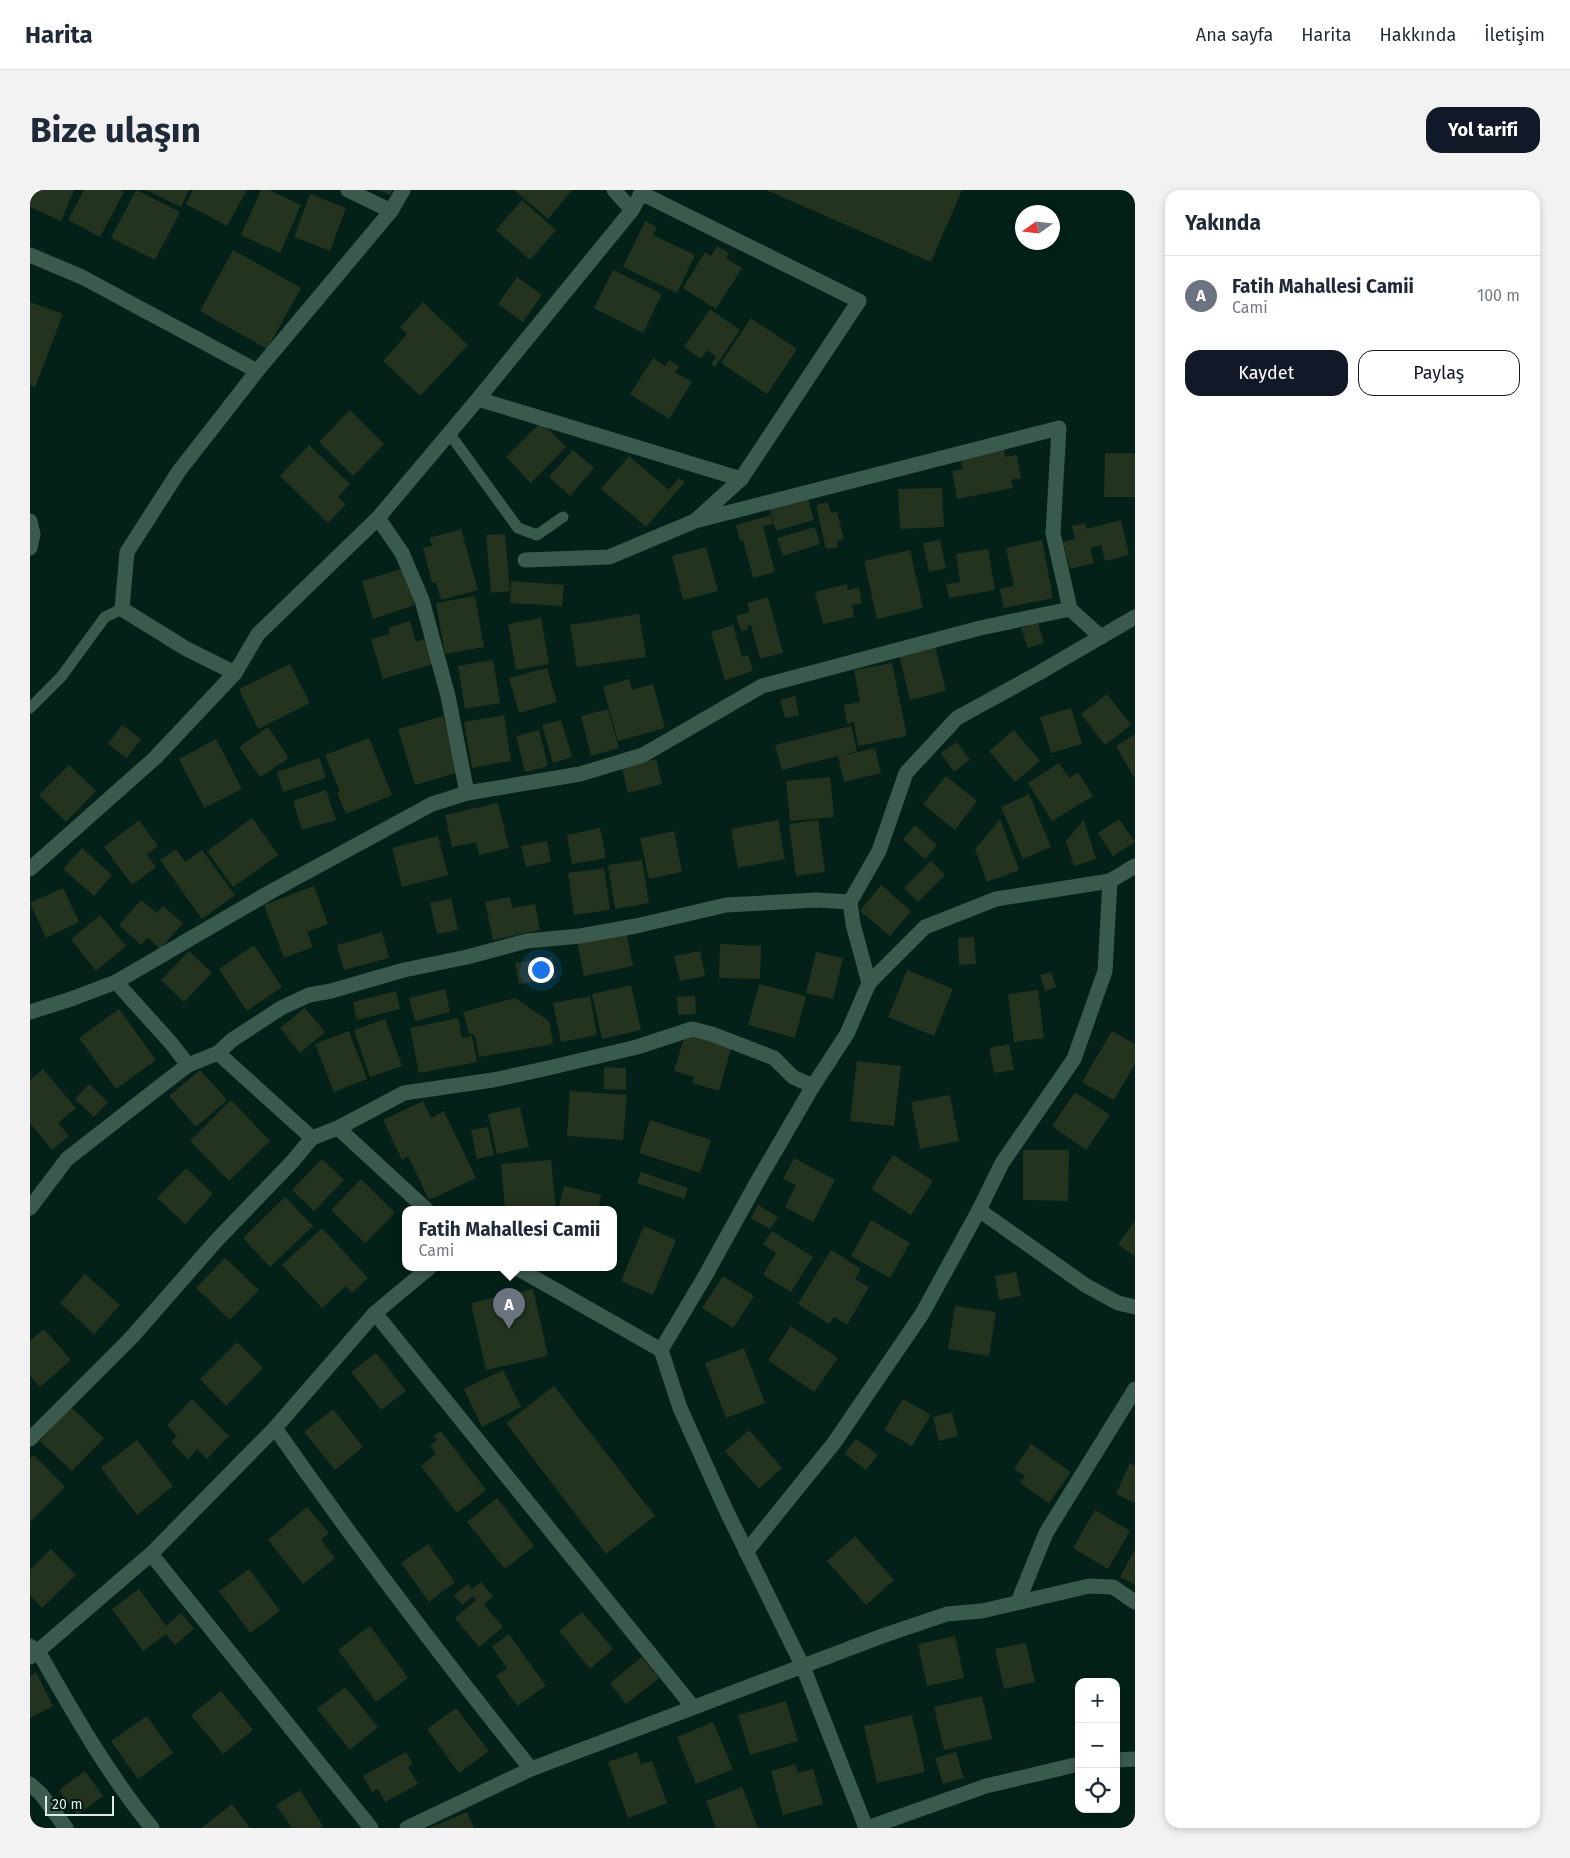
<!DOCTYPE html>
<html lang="tr">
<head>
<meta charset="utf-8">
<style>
  :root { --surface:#fff; --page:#f2f2f3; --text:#1f2937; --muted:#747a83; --line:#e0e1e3; --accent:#111827 }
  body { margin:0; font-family:"Fira Sans",sans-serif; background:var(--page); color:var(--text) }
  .controls { position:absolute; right:15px; bottom:15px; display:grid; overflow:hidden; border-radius:10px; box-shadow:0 2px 8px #0003 }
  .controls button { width:45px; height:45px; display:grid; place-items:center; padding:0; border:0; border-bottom:1px solid var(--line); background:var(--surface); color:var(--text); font:25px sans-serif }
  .compass { position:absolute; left:985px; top:15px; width:45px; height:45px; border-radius:50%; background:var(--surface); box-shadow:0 2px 8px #0003; rotate:256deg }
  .scale { position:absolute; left:15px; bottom:12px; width:69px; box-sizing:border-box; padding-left:5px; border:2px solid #daebe4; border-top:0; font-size:14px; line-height:18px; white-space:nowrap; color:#daebe4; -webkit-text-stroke:4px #00180f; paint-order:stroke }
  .you { position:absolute; left:510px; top:779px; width:18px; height:18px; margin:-12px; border:4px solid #fff; border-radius:50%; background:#1a73e8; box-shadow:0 0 0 8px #1a73e833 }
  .badge { display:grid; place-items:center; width:32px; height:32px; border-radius:50%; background:var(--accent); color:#fff; font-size:16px; font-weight:700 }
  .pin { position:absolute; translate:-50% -41px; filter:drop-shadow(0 1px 2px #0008) }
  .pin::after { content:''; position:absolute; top:26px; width:18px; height:15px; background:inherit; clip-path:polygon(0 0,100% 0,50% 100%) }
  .popup { position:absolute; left:372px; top:1016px; width:215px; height:65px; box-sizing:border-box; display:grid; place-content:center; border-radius:10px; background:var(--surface); filter:drop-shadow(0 1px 4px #0005); font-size:16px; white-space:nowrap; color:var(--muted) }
  .popup b { font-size:19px; color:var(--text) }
  .popup::after { content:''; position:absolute; left:50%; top:100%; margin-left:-10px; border:10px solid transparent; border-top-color:var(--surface) }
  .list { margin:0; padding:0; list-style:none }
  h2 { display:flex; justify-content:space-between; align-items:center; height:65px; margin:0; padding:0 20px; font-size:21px }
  h2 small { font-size:16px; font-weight:400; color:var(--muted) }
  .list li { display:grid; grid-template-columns:32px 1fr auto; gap:15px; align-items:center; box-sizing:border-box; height:80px; padding:0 20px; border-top:1px solid var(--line) }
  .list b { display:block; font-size:19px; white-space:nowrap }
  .list p { margin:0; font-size:16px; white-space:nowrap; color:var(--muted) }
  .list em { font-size:16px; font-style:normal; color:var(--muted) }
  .actions { display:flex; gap:10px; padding:15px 20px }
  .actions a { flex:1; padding:11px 0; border:1px solid var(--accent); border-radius:15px; text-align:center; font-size:18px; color:var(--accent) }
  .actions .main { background:var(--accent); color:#fff }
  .icon { flex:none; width:28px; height:28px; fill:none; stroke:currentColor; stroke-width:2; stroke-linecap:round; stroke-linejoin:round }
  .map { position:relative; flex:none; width:1105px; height:1638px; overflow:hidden; border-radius:15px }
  header { display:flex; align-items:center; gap:30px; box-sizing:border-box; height:70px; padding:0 25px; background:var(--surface); border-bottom:1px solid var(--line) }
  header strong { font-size:24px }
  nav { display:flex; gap:28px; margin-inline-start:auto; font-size:18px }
  .intro { display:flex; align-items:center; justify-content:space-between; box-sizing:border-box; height:120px; padding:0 30px }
  h1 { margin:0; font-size:35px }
  .button { padding:12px 22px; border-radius:15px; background:var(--accent); color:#fff; font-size:18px; font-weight:700 }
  main { display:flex; gap:30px; padding:0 30px }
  aside { flex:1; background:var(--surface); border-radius:15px; box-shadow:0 2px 8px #0003 }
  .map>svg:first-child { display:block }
</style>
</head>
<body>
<header>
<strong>Harita</strong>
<nav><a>Ana sayfa</a><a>Harita</a><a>Hakkında</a><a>İletişim</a></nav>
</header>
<div class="intro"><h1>Bize ulaşın</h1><a class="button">Yol tarifi</a></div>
<main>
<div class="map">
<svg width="1105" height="1638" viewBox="0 0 1105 1638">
  <rect width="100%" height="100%" fill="#032118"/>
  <g fill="#23331e">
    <polygon points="4,0 44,0 31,31 0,17 0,10"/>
    <polygon points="54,0 91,0 94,2 70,47 38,30"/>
    <polygon points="106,0 150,22 125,70 81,48"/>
    <polygon points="116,0 159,0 151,17"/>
    <polygon points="163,0 217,0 197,36 156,14"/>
    <polygon points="231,0 239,0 271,15 250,63 211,45"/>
    <polygon points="348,0 362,0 360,5"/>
    <polygon points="486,0 542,0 518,29 485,1"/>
    <polygon points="736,0 932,0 901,72"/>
    <polygon points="280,4 316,18 300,61 264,47"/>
    <polygon points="492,10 526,40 500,70 466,40"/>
    <polygon points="615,31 627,37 623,45 665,65 647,103 593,77"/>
    <polygon points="687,56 699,63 696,68 712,78 686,119 653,98 675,62 681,66"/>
    <polygon points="203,60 271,98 237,159 170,121"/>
    <polygon points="583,80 632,104 613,143 564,118"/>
    <polygon points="487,87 512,105 493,132 468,114"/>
    <polygon points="0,112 33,124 5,197 0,195"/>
    <polygon points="393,112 438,155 390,206 353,171 377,144 370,137"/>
    <polygon points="680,119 710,140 685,177 681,174 686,167 677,160 671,169 654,157"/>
    <polygon points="721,128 767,159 737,204 691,173"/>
    <polygon points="623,168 635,176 639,170 649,176 645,182 662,192 639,229 600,204"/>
    <polygon points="320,220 354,254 323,286 289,252"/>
    <polygon points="511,232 536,257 501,293 476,267"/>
    <polygon points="279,255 320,294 308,307 316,314 298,333 250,286"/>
    <polygon points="974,258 975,267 987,265 991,288 981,290 983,298 927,309 922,281 933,279 930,266"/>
    <polygon points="543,260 564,278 540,306 519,287"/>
    <polygon points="1075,263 1105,263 1105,307 1074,307"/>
    <polygon points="599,266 639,300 649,288 655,292 616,337 571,299"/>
    <polygon points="912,298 914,337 870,339 868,299"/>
    <polygon points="777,306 784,330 746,341 739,317"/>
    <polygon points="798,312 801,323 807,322 814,349 807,351 808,357 796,359 786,315"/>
    <polygon points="741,325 743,334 733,336 745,382 723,388 713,350 710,351 706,335"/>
    <polygon points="1091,330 1099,365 1075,371 1071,355 1060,358 1064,373 1040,379 1033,352 1045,349 1042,336 1055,333 1056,339"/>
    <polygon points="785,337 790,354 753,366 747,348"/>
    <polygon points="431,339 448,400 411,410 406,392 402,393 393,358 402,356 399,348"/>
    <polygon points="475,344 480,401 461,403 456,345"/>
    <polygon points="910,350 916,378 899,382 893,353"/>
    <polygon points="1012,350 1023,408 974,418 970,399 984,396 976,358"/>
    <polygon points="676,357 688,401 653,410 642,366"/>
    <polygon points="958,359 965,400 919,408 916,394 930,392 926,364"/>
    <polygon points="880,360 893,418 847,429 834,371"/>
    <polygon points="374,378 385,415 343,429 332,391"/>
    <polygon points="481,391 534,395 532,416 480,413"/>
    <polygon points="817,394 818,400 829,397 832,413 822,415 824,427 793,434 785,402"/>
    <polygon points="445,406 454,457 415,464 406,413"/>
    <polygon points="738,407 753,463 730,469 721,435 717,436 718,439 711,441 706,426 720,422 717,413"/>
    <polygon points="609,424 616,467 547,477 540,435"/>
    <polygon points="511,428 519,474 486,480 478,434"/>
    <polygon points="380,431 386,452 395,449 402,474 353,489 341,449 360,444 358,438"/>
    <polygon points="1008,433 1014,453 998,458 991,438"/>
    <polygon points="703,435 712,467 718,465 723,481 695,490 681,442"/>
    <polygon points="905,456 916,501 880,510 869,465"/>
    <polygon points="463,470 470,513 435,519 428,476"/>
    <polygon points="862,473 877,546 828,556 824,532 817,534 814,515 830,512 824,480"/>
    <polygon points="260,474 280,513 228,539 209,499"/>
    <polygon points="517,478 527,512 489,523 479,488"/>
    <polygon points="599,489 602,500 623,494 635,538 588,551 573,497"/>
    <polygon points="1077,504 1101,535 1075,555 1051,524"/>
    <polygon points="765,506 769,525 755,528 750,510"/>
    <polygon points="1041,518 1052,554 1021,563 1010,527"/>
    <polygon points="578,519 589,558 561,566 551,526"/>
    <polygon points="474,525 481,571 442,578 434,532"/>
    <polygon points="413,526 429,582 385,595 368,539"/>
    <polygon points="531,530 542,567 523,573 512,535"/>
    <polygon points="92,535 111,549 97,568 78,554"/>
    <polygon points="821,536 827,561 811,566 845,558 851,583 814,592 808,566 752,580 745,555"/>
    <polygon points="238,537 259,568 230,587 209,557"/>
    <polygon points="509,540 518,576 495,582 486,546"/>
    <polygon points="984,540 1010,571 985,592 959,561"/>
    <polygon points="1105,544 1105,589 1086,556"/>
    <polygon points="339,548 362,605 316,624 307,603 310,602 295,565"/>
    <polygon points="186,549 212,599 174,618 149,569"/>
    <polygon points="927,552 940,570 924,582 911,563"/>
    <polygon points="289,568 296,588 253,602 247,582"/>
    <polygon points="626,569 632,594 598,603 592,578"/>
    <polygon points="1029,573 1039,588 1048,582 1063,606 1022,631 998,593"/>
    <polygon points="39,575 66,601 36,632 9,605"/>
    <polygon points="916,586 947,611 925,640 893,614"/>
    <polygon points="800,587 804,627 760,631 756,591"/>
    <polygon points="296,600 306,630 272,640 263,611"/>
    <polygon points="999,604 1021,657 993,669 971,617"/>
    <polygon points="468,613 479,658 449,665 446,652 422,657 415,625"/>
    <polygon points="222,628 248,665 203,697 177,661"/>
    <polygon points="970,629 989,680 957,692 945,659"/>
    <polygon points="1089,629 1105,652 1083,666 1068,643"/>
    <polygon points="109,630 128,656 117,665 126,677 102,695 74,657"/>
    <polygon points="748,630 755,669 708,678 701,639"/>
    <polygon points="788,630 795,682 766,686 759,634"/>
    <polygon points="1054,630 1066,669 1044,676 1036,651"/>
    <polygon points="885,635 907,655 895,669 873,649"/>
    <polygon points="570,638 576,668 542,674 537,645"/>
    <polygon points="644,641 652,682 619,689 610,648"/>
    <polygon points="408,646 418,685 372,697 362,658"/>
    <polygon points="517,651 521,672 496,677 491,656"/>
    <polygon points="52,658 82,685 64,706 33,679"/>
    <polygon points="146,659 155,672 172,660 205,705 172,729 130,670"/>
    <polygon points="612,670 619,713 585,719 578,675"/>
    <polygon points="901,671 915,685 888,712 874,698"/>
    <polygon points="574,678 580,720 544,725 538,683"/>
    <polygon points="851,695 881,721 860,746 830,721"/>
    <polygon points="284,696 298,734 277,742 283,757 254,768 234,715"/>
    <polygon points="33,698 49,732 16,748 0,713"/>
    <polygon points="480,707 482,718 505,714 510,740 463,750 455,712"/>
    <polygon points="421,708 428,740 407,744 400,713"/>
    <polygon points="111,710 127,723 133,716 153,733 130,759 118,747 111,755 89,735"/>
    <polygon points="70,725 96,756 66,781 41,749"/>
    <polygon points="596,741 603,776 554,786 547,751"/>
    <polygon points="352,742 359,768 314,780 307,755"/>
    <polygon points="944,747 946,774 929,775 928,748"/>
    <polygon points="690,754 731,756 730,789 689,788"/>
    <polygon points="224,755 252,797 217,821 189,779"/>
    <polygon points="159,761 182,783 154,812 131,790"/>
    <polygon points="670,761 675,786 650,791 644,766"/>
    <polygon points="786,762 813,768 803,809 776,803"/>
    <polygon points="522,767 526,788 489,794 485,773"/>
    <polygon points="877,780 923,799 904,846 858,827"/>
    <polygon points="1021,782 1026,797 1015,801 1010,785"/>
    <polygon points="729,794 776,806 765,848 718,835"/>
    <polygon points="601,795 611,840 572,849 562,804"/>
    <polygon points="415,799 420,822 385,831 379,808"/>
    <polygon points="1008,800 1014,848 984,852 978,804"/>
    <polygon points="366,801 370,819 327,830 323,812"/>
    <polygon points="560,806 567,845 531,852 523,813"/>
    <polygon points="665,806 666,824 648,825 647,807"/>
    <polygon points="485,808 519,831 523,854 449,867 445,845 439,844 433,822"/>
    <polygon points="275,818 295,842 270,863 250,838"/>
    <polygon points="89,819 126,870 86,899 49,848"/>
    <polygon points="428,828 432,848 442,846 447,872 389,883 380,838"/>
    <polygon points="355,829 372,876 340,887 324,840"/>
    <polygon points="319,841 337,889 304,902 285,854"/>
    <polygon points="656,841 702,855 689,901 662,893 664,887 644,881"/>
    <polygon points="1082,841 1105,854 1105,874 1084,910 1052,892"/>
    <polygon points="979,854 984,880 964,883 959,858"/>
    <polygon points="827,871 871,876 864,936 820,931"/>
    <polygon points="574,877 596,878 596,900 574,899"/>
    <polygon points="13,879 46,918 28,933 39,946 22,960 0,933 0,890"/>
    <polygon points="170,880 197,910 166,937 139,906"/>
    <polygon points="59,894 78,912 64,927 45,909"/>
    <polygon points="540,901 597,905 593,950 537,946"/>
    <polygon points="1045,902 1080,925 1056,960 1022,936"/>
    <polygon points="920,905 929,951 890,959 881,912"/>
    <polygon points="201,910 240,951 199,991 160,951"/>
    <polygon points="393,911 401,928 414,921 446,988 399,1010 378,966 372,970 353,930"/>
    <polygon points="490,917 499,957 467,964 458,924"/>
    <polygon points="620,930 681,950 670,983 609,963"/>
    <polygon points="458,937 464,965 447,969 441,940"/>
    <polygon points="993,960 1039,960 1038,1011 993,1010"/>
    <polygon points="863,965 903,991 881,1025 841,999"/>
    <polygon points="764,968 805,990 783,1032 755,1017 766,995 753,989"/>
    <polygon points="292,969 314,990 284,1021 262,1000"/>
    <polygon points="521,970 526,1020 475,1020 471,974"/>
    <polygon points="156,978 183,1004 155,1034 127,1008"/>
    <polygon points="611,982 658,998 654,1009 607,993"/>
    <polygon points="331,989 365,1023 335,1053 301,1020"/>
    <polygon points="534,996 571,1005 568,1020 528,1020"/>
    <polygon points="255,1007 283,1036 240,1077 213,1048"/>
    <polygon points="728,1015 748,1027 740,1039 721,1028"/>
    <polygon points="841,1030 880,1053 860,1088 821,1066"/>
    <polygon points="1105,1031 1105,1067 1088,1054"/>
    <polygon points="614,1036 646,1050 623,1105 591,1091"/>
    <polygon points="292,1038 338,1088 322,1103 316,1096 292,1118 252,1075"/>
    <polygon points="742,1041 783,1067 761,1102 733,1085 746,1063 733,1054"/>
    <polygon points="801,1060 831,1079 825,1089 839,1097 817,1135 804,1127 799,1134 768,1114"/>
    <polygon points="195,1068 229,1100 200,1130 166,1098"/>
    <polygon points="986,1082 991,1106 969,1110 965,1086"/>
    <polygon points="55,1084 90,1115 64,1144 30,1113"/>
    <polygon points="693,1086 724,1106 703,1138 672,1118"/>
    <polygon points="503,1099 518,1166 456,1180 441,1113"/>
    <polygon points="925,1116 966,1122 959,1166 918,1159"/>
    <polygon points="761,1136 808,1168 784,1202 738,1170"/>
    <polygon points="14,1139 41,1170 10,1197 0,1186 0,1151"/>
    <polygon points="207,1152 233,1178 196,1216 170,1189"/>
    <polygon points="714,1158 735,1213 696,1228 675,1173"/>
    <polygon points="346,1163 376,1201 351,1220 321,1182"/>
    <polygon points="473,1180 491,1217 452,1237 434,1199"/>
    <polygon points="524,1196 625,1326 576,1364 476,1233"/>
    <polygon points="162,1209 199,1246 177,1269 167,1259 158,1269 141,1252 147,1246 137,1235"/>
    <polygon points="873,1209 901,1225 882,1256 854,1240"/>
    <polygon points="41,1217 74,1248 42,1281 10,1251"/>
    <polygon points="303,1219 333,1257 305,1280 274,1242"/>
    <polygon points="922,1222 928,1246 909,1251 903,1227"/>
    <polygon points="719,1240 752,1278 729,1299 695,1261"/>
    <polygon points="411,1241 456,1300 427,1323 391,1276 406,1264 400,1256 407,1250 404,1246"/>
    <polygon points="826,1249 848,1265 836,1280 815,1264"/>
    <polygon points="107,1250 143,1296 107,1325 71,1278"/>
    <polygon points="1001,1254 1041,1282 1019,1313 990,1293 995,1286 984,1279"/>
    <polygon points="4,1265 35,1297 0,1332 0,1269"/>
    <polygon points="1100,1273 1105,1276 1105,1313 1086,1304"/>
    <polygon points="467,1308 504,1356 475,1379 437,1332"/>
    <polygon points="277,1317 299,1343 291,1350 305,1368 273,1394 238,1350"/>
    <polygon points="1065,1320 1100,1341 1078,1379 1043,1358"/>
    <polygon points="825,1346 864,1390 836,1415 797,1371"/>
    <polygon points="398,1354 425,1392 399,1412 371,1373"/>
    <polygon points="21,1359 46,1385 12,1418 0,1405 0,1380"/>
    <polygon points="1105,1359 1105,1395 1090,1387"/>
    <polygon points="219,1379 250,1421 220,1443 189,1401"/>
    <polygon points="451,1392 463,1407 454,1415 473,1437 449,1457 425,1428 446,1410 443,1406 432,1415 424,1405 438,1394 442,1399"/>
    <polygon points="109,1399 136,1436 151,1423 164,1439 145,1455 136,1444 113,1461 82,1419"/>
    <polygon points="552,1422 583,1459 560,1479 529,1441"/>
    <polygon points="340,1436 378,1488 346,1512 308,1460"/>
    <polygon points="479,1444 516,1496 487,1516 466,1486 477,1478 462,1457"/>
    <polygon points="925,1446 934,1488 897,1496 888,1454"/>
    <polygon points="996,1453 1005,1492 974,1499 965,1459"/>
    <polygon points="612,1467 629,1488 596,1514 580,1493"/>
    <polygon points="6,1482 23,1516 0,1528 0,1486"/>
    <polygon points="315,1497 348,1537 320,1560 287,1519"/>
    <polygon points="191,1501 223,1540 193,1564 161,1525"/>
    <polygon points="952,1506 962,1549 914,1560 904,1517"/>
    <polygon points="756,1511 768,1551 720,1565 708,1525"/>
    <polygon points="426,1518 459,1561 429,1583 397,1539"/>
    <polygon points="882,1525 895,1582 847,1593 834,1536"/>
    <polygon points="117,1526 143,1563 108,1589 81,1551"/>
    <polygon points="683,1532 703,1579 666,1594 647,1547"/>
    <polygon points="376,1562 383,1574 378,1577 388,1594 355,1612 348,1599 342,1602 333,1586"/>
    <polygon points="607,1562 611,1574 622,1571 637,1613 598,1628 578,1572"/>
    <polygon points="926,1562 934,1588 913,1594 905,1568"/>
    <polygon points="765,1574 768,1583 783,1579 793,1614 753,1625 741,1581"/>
    <polygon points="55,1581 73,1606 47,1625 29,1600"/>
    <polygon points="712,1597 728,1638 686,1638 676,1611"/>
    <polygon points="270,1600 293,1636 290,1638 262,1638 246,1615"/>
    <polygon points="202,1614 220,1638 171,1638"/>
    <polygon points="437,1622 444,1638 399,1638"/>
  </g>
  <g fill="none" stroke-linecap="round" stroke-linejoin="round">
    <g stroke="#3b5a4e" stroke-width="11">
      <polyline points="419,243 488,338 507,345 533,327"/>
      <polyline points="0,518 31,487 75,427 92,419"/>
    </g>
    <g stroke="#3b5a4e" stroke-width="15">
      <polyline points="318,0 361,21"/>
      <polyline points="584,0 602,20"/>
      <polyline points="611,3 829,111 711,289 666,330"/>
      <polyline points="0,65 52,87 227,181"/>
      <polyline points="448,209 711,289"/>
      <polyline points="348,328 372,363 392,410 418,506 437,603"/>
      <polyline points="0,331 3,344 0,358"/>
      <polyline points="495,370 579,367 665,331 1029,238 1023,343 1040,419"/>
      <polyline points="205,483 155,458 92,419 97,362 149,281 227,181 361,21 373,0"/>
      <polyline points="0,679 125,568 205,483 228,444 348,328 448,209 602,20 613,0"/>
      <polyline points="1080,691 1105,676"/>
      <polyline points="86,792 141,853 158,875"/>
      <polyline points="0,822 41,809 86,792 242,701 402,614 437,603 550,584 613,565 732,496 950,438 1040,419 1071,447"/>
      <polyline points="188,863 282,948"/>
      <polyline points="308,938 397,1020"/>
      <polyline points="0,1018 37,969 128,898 158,875 188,863 202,850 251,818 279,805 301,801 374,780 437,767 497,751 550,746 606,736 696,715 786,710 820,712"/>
      <polyline points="949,1020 1055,1095 1088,1113 1105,1117"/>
      <polyline points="487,1078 631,1160"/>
      <polyline points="345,1123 663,1517"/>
      <path d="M 245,1238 C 326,1354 412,1468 501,1579"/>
      <polyline points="0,1249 102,1147 186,1051 262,972 282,948 308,938 374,903 463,890 514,879 607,857 662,839 682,844 744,868 763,887 783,896"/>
      <polyline points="716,1362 804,1253 892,1124 949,1020 972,973 1044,869 1075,781 1080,691 966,709 895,737 839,793"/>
      <polyline points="121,1364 245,1238 345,1123 399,1078"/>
      <polyline points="988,1412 1016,1343 1105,1199"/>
      <polyline points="0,1456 8,1461 121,1364 341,1638"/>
      <path d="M 0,1467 L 8,1461 C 43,1522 77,1583 122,1638"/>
      <polyline points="1086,1570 1105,1569"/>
      <polyline points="0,1594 11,1604 36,1638"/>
      <polyline points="377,1638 501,1579 855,1445 917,1424 952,1421 1059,1396 1083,1397 1105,1412"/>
      <polyline points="836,1638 773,1477 696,1320 650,1218 631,1160 674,1088 726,994 783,896 817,844 839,793 823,734 820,712 849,661 876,583 927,528 1007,484 1105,427"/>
      <polyline points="837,1638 956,1596 1049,1574"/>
    </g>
  </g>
</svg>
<div class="controls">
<button>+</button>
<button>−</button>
<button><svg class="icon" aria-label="locate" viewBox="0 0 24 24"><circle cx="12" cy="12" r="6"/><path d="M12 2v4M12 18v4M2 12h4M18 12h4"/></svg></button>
</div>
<svg class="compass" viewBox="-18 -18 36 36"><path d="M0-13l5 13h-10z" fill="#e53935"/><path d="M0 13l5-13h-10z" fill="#747a83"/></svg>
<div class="scale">20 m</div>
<div class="you"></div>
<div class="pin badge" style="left:479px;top:1139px;background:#6b7280">A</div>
<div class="popup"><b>Fatih Mahallesi Camii</b>Cami</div>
</div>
<aside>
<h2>Yakında<small></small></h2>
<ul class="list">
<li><span class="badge" style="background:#6b7280">A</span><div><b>Fatih Mahallesi Camii</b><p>Cami</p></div><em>100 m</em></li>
</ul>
<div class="actions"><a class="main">Kaydet</a><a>Paylaş</a></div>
</aside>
</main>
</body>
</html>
